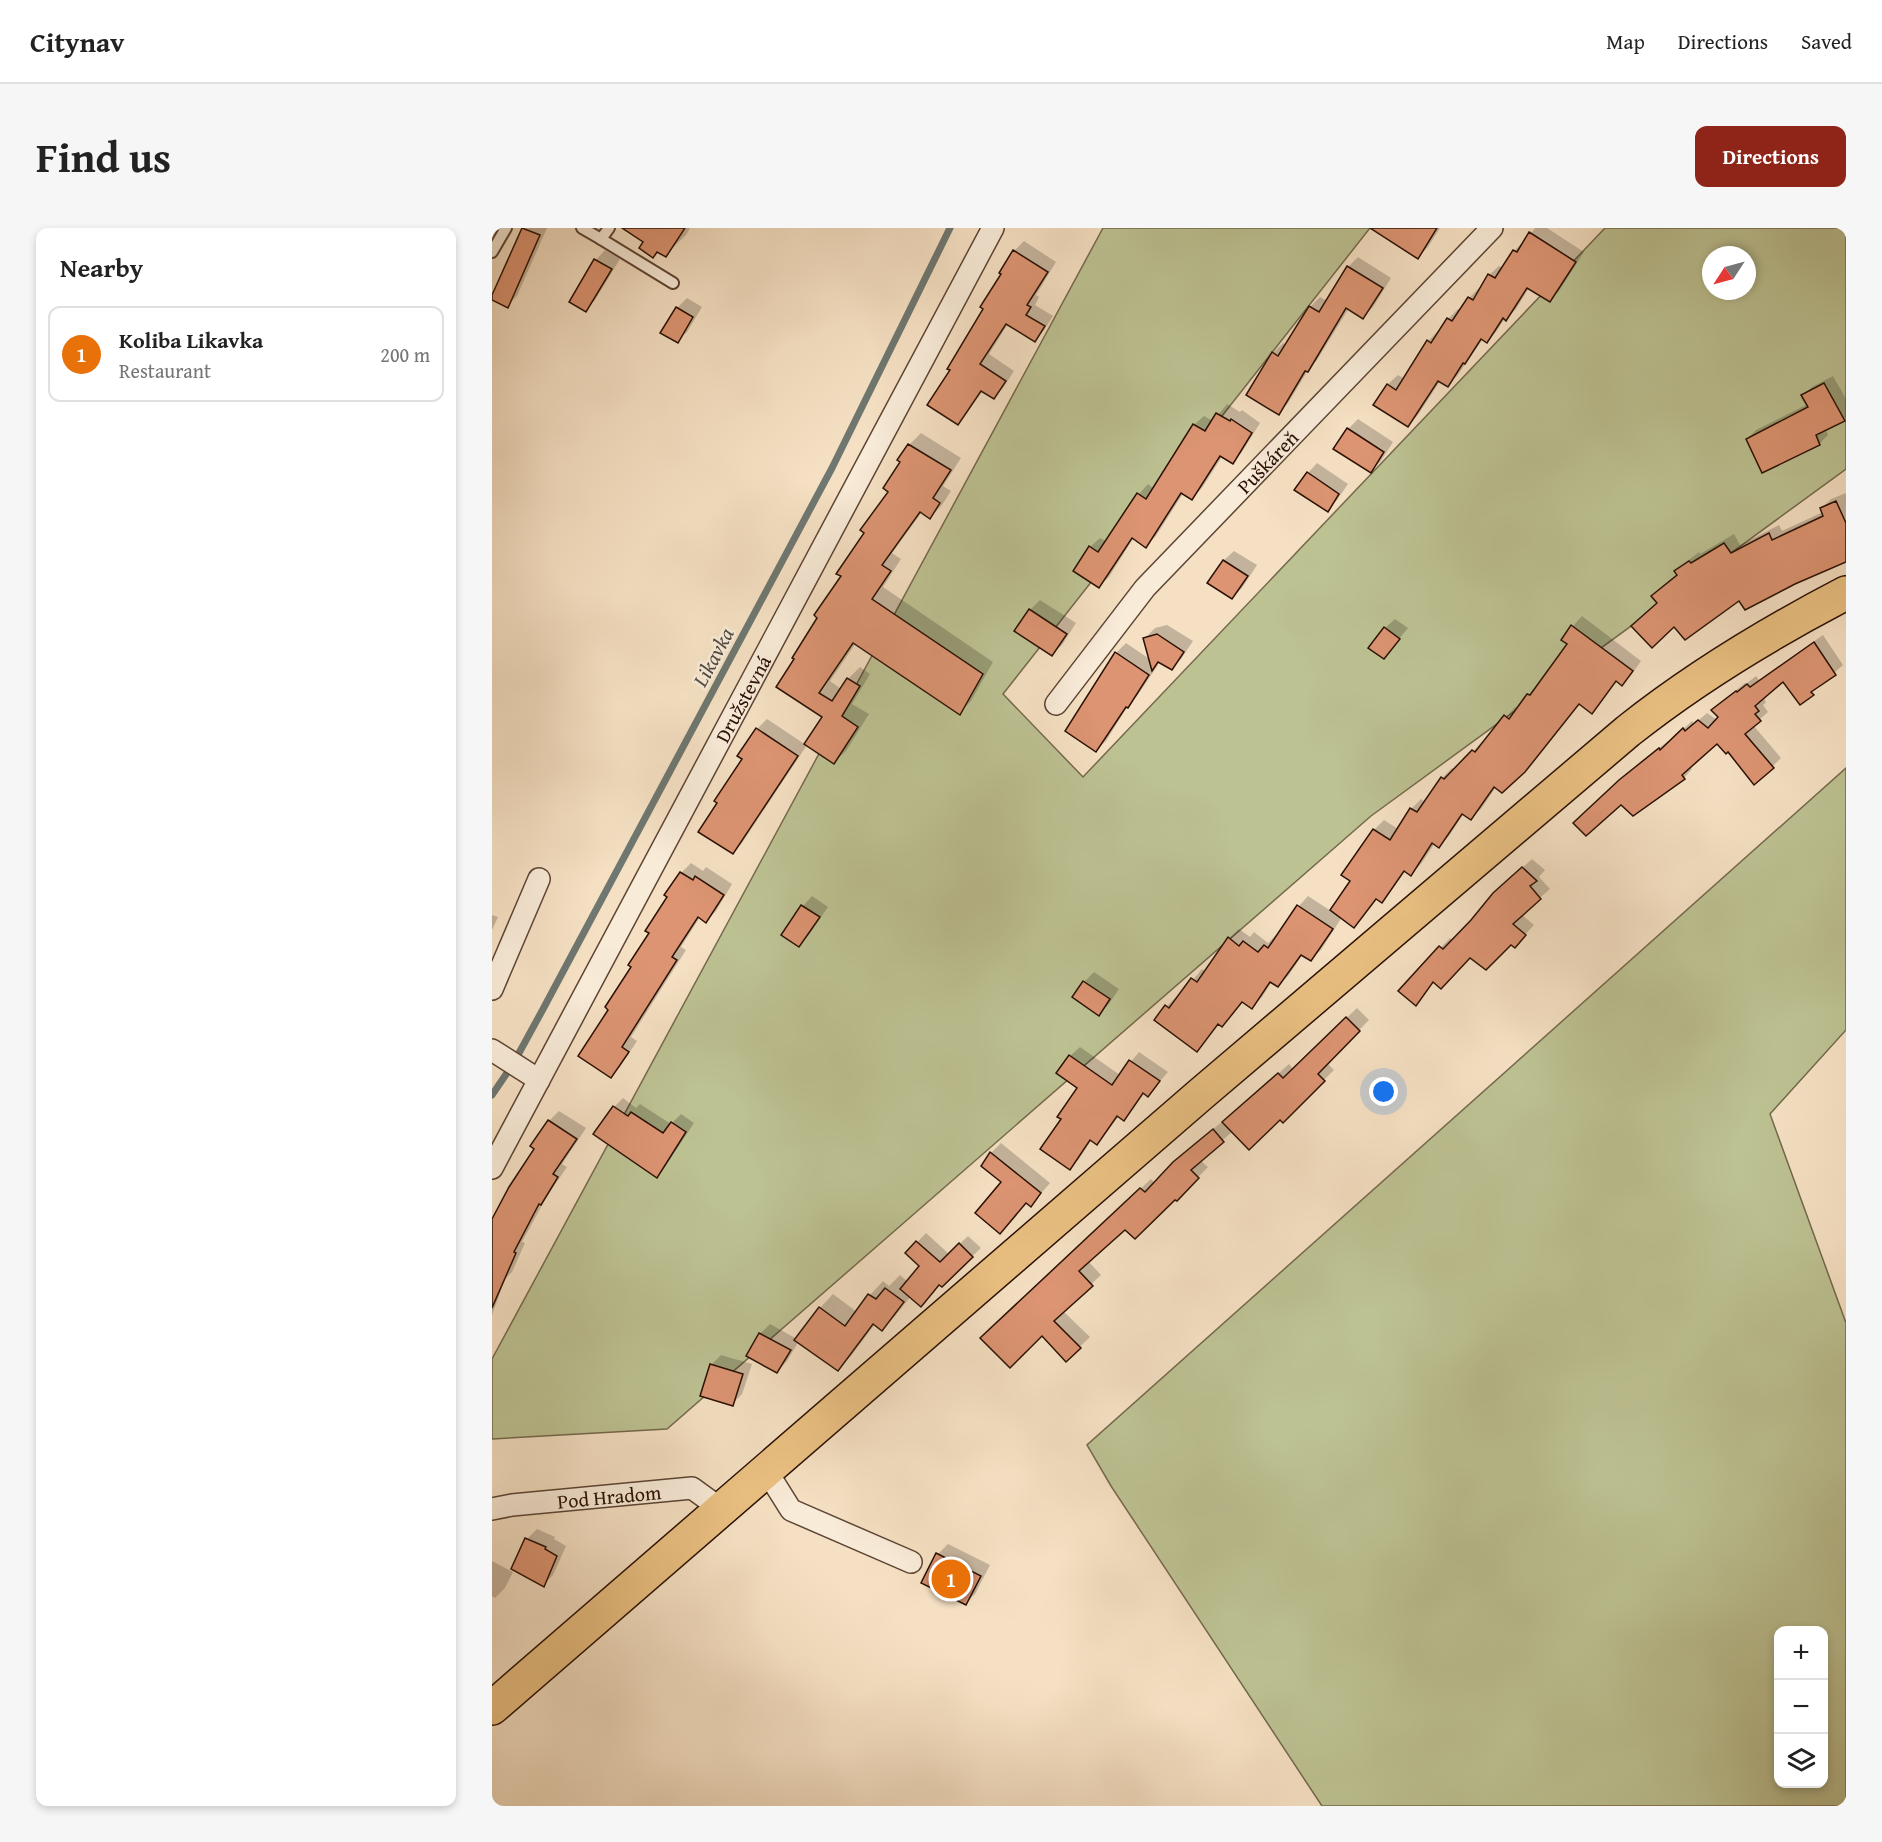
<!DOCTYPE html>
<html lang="en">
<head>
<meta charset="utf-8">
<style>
  :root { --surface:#fff; --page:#f6f6f6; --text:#222; --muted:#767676; --line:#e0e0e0; --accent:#8f2418 }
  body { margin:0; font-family:"Gentium Book Plus",serif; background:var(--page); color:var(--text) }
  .controls { position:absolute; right:18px; bottom:18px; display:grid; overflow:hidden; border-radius:12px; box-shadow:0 3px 9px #0003 }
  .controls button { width:54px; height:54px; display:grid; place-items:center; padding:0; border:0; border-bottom:2px solid var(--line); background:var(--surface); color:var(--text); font:30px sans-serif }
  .compass { position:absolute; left:1210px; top:18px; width:54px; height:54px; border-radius:50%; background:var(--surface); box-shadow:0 3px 9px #0003; rotate:234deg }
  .you { position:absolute; left:892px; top:864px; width:21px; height:21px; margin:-15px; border:4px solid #fff; border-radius:50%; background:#1a73e8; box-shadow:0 0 0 9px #1a73e833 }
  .badge { display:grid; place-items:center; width:39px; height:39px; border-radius:50%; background:var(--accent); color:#fff; font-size:20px; font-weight:700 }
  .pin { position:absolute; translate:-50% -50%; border:3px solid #fff; box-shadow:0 2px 6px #0006 }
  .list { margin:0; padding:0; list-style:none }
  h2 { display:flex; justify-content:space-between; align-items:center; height:78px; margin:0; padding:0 24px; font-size:26px }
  h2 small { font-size:20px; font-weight:400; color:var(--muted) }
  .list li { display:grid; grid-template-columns:39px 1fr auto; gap:18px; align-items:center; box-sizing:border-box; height:96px; margin:0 12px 12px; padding:0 12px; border:2px solid var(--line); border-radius:12px }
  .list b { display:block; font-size:22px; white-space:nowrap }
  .list p { margin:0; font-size:20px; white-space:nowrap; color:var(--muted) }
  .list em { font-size:20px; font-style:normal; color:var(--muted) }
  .icon { flex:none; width:33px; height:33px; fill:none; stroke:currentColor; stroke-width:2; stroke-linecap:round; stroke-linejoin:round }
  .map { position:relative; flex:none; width:1354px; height:1578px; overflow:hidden; border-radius:12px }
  header { display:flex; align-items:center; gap:36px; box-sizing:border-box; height:84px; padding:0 30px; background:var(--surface); border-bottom:2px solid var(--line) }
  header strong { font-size:28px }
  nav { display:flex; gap:33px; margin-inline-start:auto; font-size:21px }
  .intro { display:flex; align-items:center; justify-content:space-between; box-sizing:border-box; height:144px; padding:0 36px }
  h1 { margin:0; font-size:42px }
  .button { padding:15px 27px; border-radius:12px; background:var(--accent); color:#fff; font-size:21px; font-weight:700 }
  main { display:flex; gap:36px; padding:0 36px }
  aside { flex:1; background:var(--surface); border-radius:12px; box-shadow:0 3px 9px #0003 }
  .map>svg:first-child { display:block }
</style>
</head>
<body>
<header>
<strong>Citynav</strong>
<nav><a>Map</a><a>Directions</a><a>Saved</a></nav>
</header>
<div class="intro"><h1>Find us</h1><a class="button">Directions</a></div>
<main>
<aside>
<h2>Nearby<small></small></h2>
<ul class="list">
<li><span class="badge" style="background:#e8710a">1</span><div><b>Koliba Likavka</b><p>Restaurant</p></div><em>200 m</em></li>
</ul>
</aside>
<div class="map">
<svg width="1354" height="1578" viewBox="0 0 1354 1578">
  <rect width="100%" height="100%" fill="#f5e0c3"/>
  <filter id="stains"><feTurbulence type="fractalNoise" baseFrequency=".00333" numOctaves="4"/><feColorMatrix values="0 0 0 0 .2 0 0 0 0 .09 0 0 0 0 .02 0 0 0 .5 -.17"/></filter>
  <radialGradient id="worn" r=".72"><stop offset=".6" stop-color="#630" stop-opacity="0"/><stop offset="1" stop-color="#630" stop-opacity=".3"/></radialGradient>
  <g fill="#bdc293" stroke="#74694c" stroke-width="1.5" fill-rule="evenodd">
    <path d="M 611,0 L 878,0 L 511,466 L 591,549 L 1113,0 L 1354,0 L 1354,241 L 879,588 L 175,1201 L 0,1211 L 0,1131 ZM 1219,27 L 1255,27 L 1255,63 L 1219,63 Z"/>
    <path d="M 1354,540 L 1354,802 L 1278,886 L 1354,1095 L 1354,1578 L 830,1578 L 619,1258 L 595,1217 ZM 1286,1402 L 1332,1402 L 1332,1556 L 1286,1556 Z"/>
  </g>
  <g fill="#0003">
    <polygon points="31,0 55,0 25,68 15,78 0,71"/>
    <polygon points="150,0 198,0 194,7 173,27 153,14"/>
    <polygon points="898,0 948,0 936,19 926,29"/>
    <polygon points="1043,0 1055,0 1092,24 1067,63 1057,73 1037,60 1024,81 1014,91 1013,90 1004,104 994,114 991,111 965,148 955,157 948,153 926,187 916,197 883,177 896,156 906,147 913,151 936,113 946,103 948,105 956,91 966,81 968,83 977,70 987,60 989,61 997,47 1007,38 1011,40 1022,23 1032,13 1033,14"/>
    <polygon points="532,13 564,34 544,67 547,69 543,77 561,88 552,102 542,112 516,96 497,126 522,143 511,160 502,169 491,162 475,185 466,195 460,142 522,23"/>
    <polygon points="113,22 128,31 103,72 94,82 104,32"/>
    <polygon points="866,29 899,50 881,79 871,89 857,80 825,132 818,139 796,175 786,185 781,125 791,115 794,117 818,79 828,69 835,73 856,39"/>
    <polygon points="195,70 210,79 195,104 185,113 185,80"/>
    <polygon points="1341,148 1354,171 1354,189 1334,202 1336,207 1328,215 1270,243 1255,211 1264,202 1316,176 1311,167 1320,159"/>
    <polygon points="735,176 748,184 750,182 768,195 750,224 741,234 731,227 710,260 700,270 692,264 664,308 654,318 642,309 617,349 607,358 598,319 608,310 615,314 647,266 656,256 662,261 702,197 712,188 721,193"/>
    <polygon points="866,191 901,214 889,233 879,243 856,201"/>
    <polygon points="429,205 469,230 451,258 459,263 450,277 438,289 430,284 400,325 409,331 391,359 501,434 479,473 467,485 364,415 338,453 349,461 356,451 368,439 378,446 360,476 377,486 354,523 342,534 315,517 250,615 241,625 252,530 247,527 265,501 275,491 314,517 332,488 286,458 398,263 410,233 408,232 417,217"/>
    <polygon points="825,235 856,256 845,272 835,282 816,245"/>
    <polygon points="1354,265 1354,332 1303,354 1248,371 1166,375 1161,368 1186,346 1184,343 1194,334 1207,324 1208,326 1242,306 1248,317 1287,297 1290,303 1331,284 1329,281 1339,271"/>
    <polygon points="742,323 765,337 750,360 740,370 718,354 732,332"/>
    <polygon points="548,372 584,395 570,417 560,426 524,403 538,382"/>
    <polygon points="1090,388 1149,433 1140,446 1130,456 1126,452 1099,484 1088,475 1043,532 1032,543 1004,559 989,581 979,590 972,585 957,608 947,618 943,615 929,636 919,646 914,642 899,663 890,673 885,670 862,698 850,689 829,722 819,731 811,726 796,748 786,757 780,753 770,769 760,779 751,772 727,795 705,822 675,778 684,769 686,770 710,741 714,744 737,710 747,701 758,709 762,704 776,715 783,708 785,710 807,678 816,668 839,683 861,653 851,646 882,602 892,592 906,601 919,581 929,571 933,574 950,550 960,540 963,542 991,513 992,515 1023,479 1026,481 1077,416 1071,411 1081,398"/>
    <polygon points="903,391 916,400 892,429 893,400"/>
    <polygon points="675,397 701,413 689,431 680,440 668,433 665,436 666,437 645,468 637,476 614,513 604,522 624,425 634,415 659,432 653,410 663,400"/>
    <polygon points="1331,407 1351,437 1308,475 1291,452 1271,469 1274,474 1271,477 1276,484 1261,497 1289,530 1281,538 1237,522 1225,514 1197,538 1200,541 1192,550 1084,595 1137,544 1176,513 1177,514 1200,493 1202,496 1215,485 1225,492 1228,489 1221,482 1229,474 1253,455 1254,456 1264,448 1267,452"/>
    <polygon points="1040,631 1053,642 1047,649 1058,661 1029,686 1042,697 1023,718 1019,715 979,728 942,753 924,776 908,762 958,710 961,712 1012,656"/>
    <polygon points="199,635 211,643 214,639 240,656 224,683 214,693 208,689 189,719 194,722 139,809 145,813 128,839 118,848 118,781 177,669 174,667 189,645"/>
    <polygon points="320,668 336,679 317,707 307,717 291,707 311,678"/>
    <polygon points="0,687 6,689 0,702"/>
    <polygon points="602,744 627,761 617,776 607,786 592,754"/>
    <polygon points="865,780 877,792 835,835 842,842 791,893 788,890 741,903 708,932 716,939 685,971 683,969 633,1000 596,1033 609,1047 571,1083 598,1109 574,1132 550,1106 500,1100 659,951 663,955 693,925 732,892 733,894 797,836 801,841"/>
    <polygon points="588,819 628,847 647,824 676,844 656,867 653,864 641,881 631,891 627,888 614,905 605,915 600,911 587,931 578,940 571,891 587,860 578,828"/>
    <polygon points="131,870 144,880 148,876 179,896 189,886 202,895 173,939 164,948 122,879"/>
    <polygon points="67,883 94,900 70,936 75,939 54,970 30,1014 33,1015 20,1044 13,1051 0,1087 0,994 44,920 57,893"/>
    <polygon points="509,915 558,955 539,977 535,974 508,1004 511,954 499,925"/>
    <polygon points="434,1005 457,1026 476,1008 489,1020 450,1057 448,1055 419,1068 403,1088 390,1101 383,1096 359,1128 346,1141 307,1113 295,1133 285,1143 268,1106 278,1096 305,1111 328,1080 341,1066 365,1084 378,1067 391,1053 397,1058 408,1047 416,1054 430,1038 415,1025"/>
    <polygon points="229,1127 260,1136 250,1166 240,1176 219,1137"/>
    <polygon points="45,1301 63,1309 62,1311 74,1318 61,1347 51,1357 21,1340 35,1311"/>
    <polygon points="456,1316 498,1337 483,1366 473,1375 446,1326"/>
    <polygon points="0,1333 21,1344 13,1360 3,1370 0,1368"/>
  </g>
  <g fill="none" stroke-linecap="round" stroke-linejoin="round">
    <polyline stroke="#6f7770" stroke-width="7" points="0,867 21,836 50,783 340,240 458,0"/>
  </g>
  <g fill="#dc9472" stroke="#2a1004" stroke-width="1.5">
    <polygon points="30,0 48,7 16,80 0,72 0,67"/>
    <polygon points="130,0 193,0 174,29 165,24 161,30 147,20 151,14"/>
    <polygon points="878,0 945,0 926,31"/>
    <polygon points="1037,4 1084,34 1058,74 1035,60 1014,93 1011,90 995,115 989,111 973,136 971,135 956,159 946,153 916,199 881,177 895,156 904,162 935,112 939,115 955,90 960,93 976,69 981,72 996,46 1003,50 1021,22 1025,24"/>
    <polygon points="521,22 556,44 535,77 539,79 534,87 553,98 543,114 514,96 488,136 514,153 502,171 489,163 466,197 435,177 458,142 455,141 491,81 488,79 509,46 507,45"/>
    <polygon points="102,31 120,41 94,84 77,74"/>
    <polygon points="855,38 891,60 871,91 854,80 816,144 813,143 787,187 754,167 780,124 786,128 817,78 827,84"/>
    <polygon points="184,79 201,89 186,115 168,105"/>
    <polygon points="1332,155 1353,193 1324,207 1328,217 1270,245 1254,211 1316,179 1309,167"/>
    <polygon points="724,185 738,193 739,191 760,205 741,236 728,228 700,272 689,265 654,320 640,310 607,360 581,343 597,318 606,324 645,265 654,271 701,196 713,203"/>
    <polygon points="855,200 892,224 879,245 841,221"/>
    <polygon points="416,216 459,242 441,270 448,275 438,291 428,284 390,337 399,343 380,371 491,446 468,487 361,415 327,465 340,473 355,450 368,458 350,488 366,499 342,536 312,516 330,489 284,459 302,431 300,430 325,390 322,387 349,348 344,346 372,305 368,302 396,264 391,260 408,234 405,232"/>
    <polygon points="815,244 847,266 836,284 802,262"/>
    <polygon points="1344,273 1354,295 1354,334 1303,356 1253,382 1247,373 1193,412 1182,399 1160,420 1139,398 1165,375 1159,368 1185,347 1182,343 1197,333 1199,335 1232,315 1239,325 1277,305 1280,312 1331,288 1328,280"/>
    <polygon points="731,332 756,348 740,371 715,355"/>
    <polygon points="537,381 575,406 560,428 522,403"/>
    <polygon points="1079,397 1141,443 1130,458 1124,453 1100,486 1087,476 1033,544 1010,565 1002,559 979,592 970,586 947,620 940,615 919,648 912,643 890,675 884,671 862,700 838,682 858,653 849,647 881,601 898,612 918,580 925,584 949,549 952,551 980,522 983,524 1012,487 1017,491 1035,466 1038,467 1075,416 1069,412"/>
    <polygon points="892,399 908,411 892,431 876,420"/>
    <polygon points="665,406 692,424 680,442 666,434 660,443 651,410"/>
    <polygon points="1322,414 1344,447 1319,464 1322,467 1308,477 1291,454 1263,478 1267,483 1263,486 1269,493 1253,506 1282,540 1262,557 1236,524 1234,526 1225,516 1190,547 1193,551 1141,588 1129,577 1094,608 1081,595 1127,552 1167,520 1168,522 1191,500 1193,503 1206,492 1216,500 1226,489 1219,482 1244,463 1245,464 1255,456 1258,459"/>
    <polygon points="623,424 657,447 636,480 634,479 604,524 573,503"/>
    <polygon points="264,500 306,528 241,626 206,604 225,575 222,573 250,531 245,528"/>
    <polygon points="1030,639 1045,653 1038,658 1049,671 1021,696 1034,707 1023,720 1019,717 994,742 978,730 949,761 941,754 924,778 906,763 947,718 951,721 979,692 1001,665"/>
    <polygon points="188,644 201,652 203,648 232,667 214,695 206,689 180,729 185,732 130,819 137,824 119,850 86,828 116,782 113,779 139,739 136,737 157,705 153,703 175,669 172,667"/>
    <polygon points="309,677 328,689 307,719 289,707"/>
    <polygon points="805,677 841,701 819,733 809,727 786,759 778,754 760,781 750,774 730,799 726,796 705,824 662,792 673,777 677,780 699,750 705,754 736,709 747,718 751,713 766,724 772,717 776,720"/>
    <polygon points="591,753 618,771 607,788 580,769"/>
    <polygon points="854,789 868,803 826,846 833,853 791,895 788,892 757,922 730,894 786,845 791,850"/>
    <polygon points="577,827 620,857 637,832 668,853 656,869 651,865 632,893 625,888 605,917 598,912 578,942 548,921 569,891 565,889 585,860 564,845"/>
    <polygon points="121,878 136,888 139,884 171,905 179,894 194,904 165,950 101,906"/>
    <polygon points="56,892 85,911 61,946 66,949 49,977 47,976 22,1024 24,1025 0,1080 0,991 17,959 42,921 38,918"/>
    <polygon points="721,901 732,914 699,942 707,950 685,973 683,972 643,1011 633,1002 587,1043 601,1058 562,1093 589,1120 574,1134 550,1108 518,1140 488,1110 648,960 653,964 681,934"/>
    <polygon points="498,924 549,965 539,979 534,975 508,1006 483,985 509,954 489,938"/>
    <polygon points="424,1013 448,1034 467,1015 481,1029 450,1059 447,1057 429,1079 408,1061 427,1038 413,1025"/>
    <polygon points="393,1060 412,1074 390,1103 381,1096 346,1143 302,1112 327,1079 353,1098 376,1066 384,1071"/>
    <polygon points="267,1105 299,1122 285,1145 254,1128"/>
    <polygon points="218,1136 251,1146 241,1178 208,1168"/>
    <polygon points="33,1310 54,1319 53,1321 65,1328 52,1359 19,1341"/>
    <polygon points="444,1325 489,1348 474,1377 429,1355"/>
  </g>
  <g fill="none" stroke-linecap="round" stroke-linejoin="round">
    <defs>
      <g id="lane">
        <polyline points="90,0 109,11 117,0"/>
        <polyline points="109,11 181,55"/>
        <polyline points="0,24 14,0"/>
      </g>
      <g id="street">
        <path id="s1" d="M 564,476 L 653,360 L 1000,0"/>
        <polyline points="0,761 47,651"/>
        <polyline points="0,822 47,852"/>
        <path id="s2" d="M 0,940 L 501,0"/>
        <polyline points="274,1242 299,1282 419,1334"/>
        <path id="s3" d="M 0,1281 L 20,1277 L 200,1260 L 229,1281"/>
      </g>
      <path id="primary" d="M 0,1480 L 709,866 L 1136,503 C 1204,449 1277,405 1354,365"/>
    </defs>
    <use href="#lane" stroke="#5d4434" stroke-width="14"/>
    <use href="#street" stroke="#5d4434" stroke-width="24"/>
    <use href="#primary" stroke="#2a1004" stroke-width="36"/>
    <use href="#lane" stroke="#f8ebd8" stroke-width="10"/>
    <use href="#street" stroke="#f8ebd8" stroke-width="21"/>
    <use href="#primary" stroke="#eac082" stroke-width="33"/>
  </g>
  <g text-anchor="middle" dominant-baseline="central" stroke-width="5" stroke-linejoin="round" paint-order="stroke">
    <g font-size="20" fill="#2a1004" stroke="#f8ebd8">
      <text stroke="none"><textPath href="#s1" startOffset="322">Puškáreň</textPath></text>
      <text stroke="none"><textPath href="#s2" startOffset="532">Družstevná</textPath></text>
      <text stroke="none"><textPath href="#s3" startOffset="118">Pod Hradom</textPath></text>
    </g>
    <g font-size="21" font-style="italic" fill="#524c43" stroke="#f8ebd8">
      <text transform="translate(221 429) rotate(-62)">Likavka</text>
    </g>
  </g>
  <rect width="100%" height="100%" filter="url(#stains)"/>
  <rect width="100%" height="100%" fill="url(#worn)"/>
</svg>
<div class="controls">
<button>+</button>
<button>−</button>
<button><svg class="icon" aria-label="layers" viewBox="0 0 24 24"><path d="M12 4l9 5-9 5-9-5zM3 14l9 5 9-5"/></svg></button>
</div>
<svg class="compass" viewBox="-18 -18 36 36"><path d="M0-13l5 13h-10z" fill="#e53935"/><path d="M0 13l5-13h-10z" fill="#767676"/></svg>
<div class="you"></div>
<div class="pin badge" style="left:459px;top:1351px;background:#e8710a">1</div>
</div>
</main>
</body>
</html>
